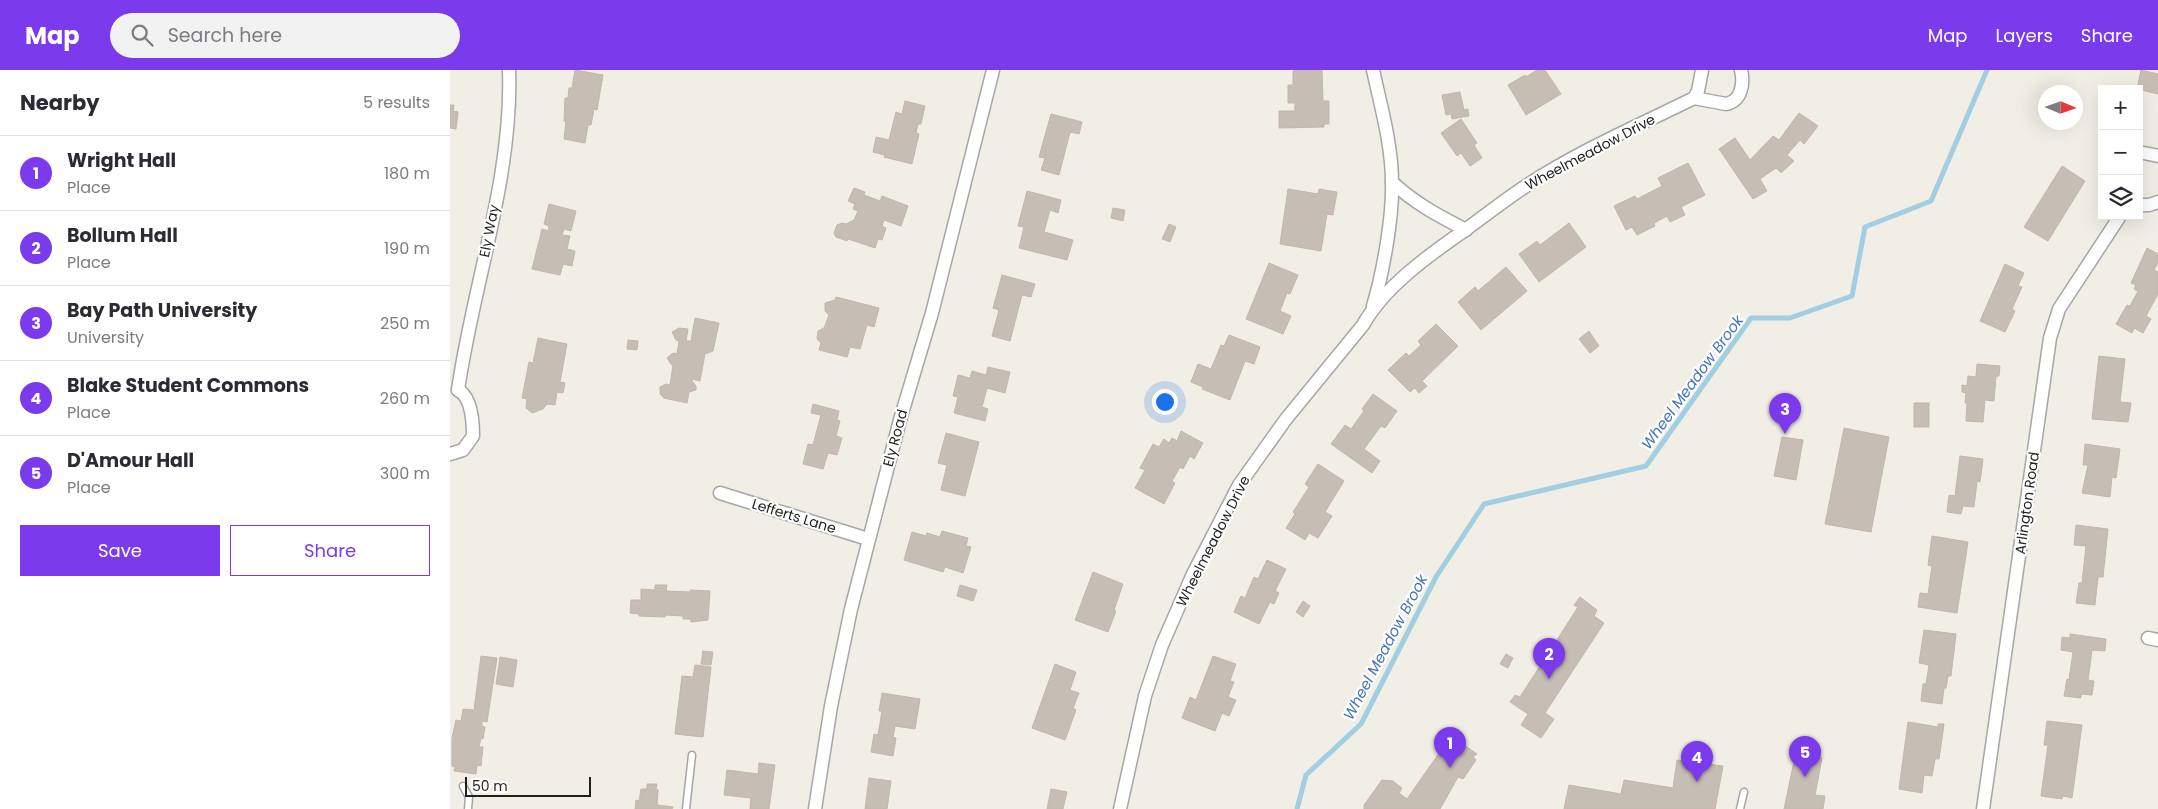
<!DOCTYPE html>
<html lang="en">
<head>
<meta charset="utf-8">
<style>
  :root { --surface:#fff; --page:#f2f2f3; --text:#2b2b33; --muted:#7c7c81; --line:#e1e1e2; --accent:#7c3aed }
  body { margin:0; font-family:Poppins,sans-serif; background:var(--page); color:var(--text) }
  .controls { position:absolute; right:15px; top:15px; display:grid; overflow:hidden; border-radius:0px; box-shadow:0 5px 20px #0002 }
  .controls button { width:45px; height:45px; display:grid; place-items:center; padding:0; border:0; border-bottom:1px solid var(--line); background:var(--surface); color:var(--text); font:25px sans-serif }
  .compass { position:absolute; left:1588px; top:15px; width:45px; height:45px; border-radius:50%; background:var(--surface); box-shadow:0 5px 20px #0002; rotate:92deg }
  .scale { position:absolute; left:15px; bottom:12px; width:126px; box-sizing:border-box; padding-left:5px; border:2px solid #1f1f1f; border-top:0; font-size:14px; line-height:18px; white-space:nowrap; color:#1f1f1f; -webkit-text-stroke:4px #fff; paint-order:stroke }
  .you { position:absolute; left:714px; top:331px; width:18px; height:18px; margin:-12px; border:4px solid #fff; border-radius:50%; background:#1a73e8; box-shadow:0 0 0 8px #1a73e833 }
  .badge { display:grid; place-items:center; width:32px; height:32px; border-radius:50%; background:var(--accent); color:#fff; font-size:16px; font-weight:700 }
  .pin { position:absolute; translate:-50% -41px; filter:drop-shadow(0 1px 2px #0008) }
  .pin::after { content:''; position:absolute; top:26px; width:18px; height:15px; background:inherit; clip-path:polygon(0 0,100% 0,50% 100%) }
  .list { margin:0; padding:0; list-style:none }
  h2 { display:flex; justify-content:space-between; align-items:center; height:65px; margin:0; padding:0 20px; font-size:21px }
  h2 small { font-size:16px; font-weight:400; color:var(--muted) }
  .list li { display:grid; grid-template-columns:32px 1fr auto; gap:15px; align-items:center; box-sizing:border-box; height:75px; padding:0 20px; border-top:1px solid var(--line) }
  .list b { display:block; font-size:19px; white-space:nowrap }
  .list p { margin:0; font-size:16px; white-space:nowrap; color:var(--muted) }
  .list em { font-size:16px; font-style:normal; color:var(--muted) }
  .actions { display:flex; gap:10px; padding:15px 20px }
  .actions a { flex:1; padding:11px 0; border:1px solid var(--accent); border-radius:0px; text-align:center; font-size:18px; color:var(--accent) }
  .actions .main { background:var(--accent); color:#fff }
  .icon { flex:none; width:28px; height:28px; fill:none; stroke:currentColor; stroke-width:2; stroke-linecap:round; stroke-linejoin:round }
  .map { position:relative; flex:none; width:1708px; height:739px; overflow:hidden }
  header { display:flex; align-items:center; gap:30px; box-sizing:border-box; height:70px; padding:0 25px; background:var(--accent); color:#fff }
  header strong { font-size:24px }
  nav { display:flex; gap:28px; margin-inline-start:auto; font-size:18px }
  .search { width:350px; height:45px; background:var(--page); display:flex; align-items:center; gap:12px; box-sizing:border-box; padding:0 18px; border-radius:28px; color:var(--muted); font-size:19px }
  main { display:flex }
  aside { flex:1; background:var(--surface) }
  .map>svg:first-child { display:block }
</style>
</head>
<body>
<header>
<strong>Map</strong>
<div class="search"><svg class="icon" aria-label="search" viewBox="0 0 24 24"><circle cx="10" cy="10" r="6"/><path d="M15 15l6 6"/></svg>Search here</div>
<nav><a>Map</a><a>Layers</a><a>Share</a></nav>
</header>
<main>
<aside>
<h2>Nearby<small>5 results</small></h2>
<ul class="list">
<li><span class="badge">1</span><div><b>Wright Hall</b><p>Place</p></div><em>180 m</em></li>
<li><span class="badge">2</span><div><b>Bollum Hall</b><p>Place</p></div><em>190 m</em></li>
<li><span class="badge">3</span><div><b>Bay Path University</b><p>University</p></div><em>250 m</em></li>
<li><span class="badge">4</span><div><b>Blake Student Commons</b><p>Place</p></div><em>260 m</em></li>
<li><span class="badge">5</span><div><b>D'Amour Hall</b><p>Place</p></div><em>300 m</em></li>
</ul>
<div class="actions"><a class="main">Save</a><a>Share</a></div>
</aside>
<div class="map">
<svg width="1708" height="739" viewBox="0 0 1708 739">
  <rect width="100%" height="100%" fill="#f1eee5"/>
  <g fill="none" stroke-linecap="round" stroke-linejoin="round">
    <polyline stroke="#a2cee2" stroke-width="5" points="847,739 856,705 911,654 986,507 1034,434 1196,396 1301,248 1340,248 1402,226 1415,157 1481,131 1537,0"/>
  </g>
  <g fill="#c6bdb4" stroke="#c4b6a6">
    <polygon points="125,0 153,5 147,40 144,39 141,55 138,55 135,73 114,69 116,51 114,51 115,28 118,28 119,18 122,18"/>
    <polygon points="847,0 872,0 873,31 879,31 879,54 874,54 874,57 829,58 829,41 845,41 845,33 838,33 838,15 843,15 843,1"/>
    <polygon points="1087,0 1095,0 1111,24 1076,45 1058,15 1075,5 1076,7"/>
    <polygon points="1691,0 1708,4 1708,24 1687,19"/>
    <polygon points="1010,22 1014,40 1018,39 1019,46 1002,49 1001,44 996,45 992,25"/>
    <polygon points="455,31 475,36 471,54 468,54 466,63 469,64 462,94 434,87 435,85 423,82 426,67 439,70 446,42 452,44"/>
    <polygon points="0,35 4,35 3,41 8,42 6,59 0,58"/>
    <polygon points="1349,43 1368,56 1354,74 1350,70 1337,85 1344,91 1331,103 1326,98 1310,109 1317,121 1303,129 1269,79 1285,68 1300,90 1323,66 1329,70"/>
    <polygon points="601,44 632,52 629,64 620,62 609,105 591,100 595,88 589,87"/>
    <polygon points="1011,49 1027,73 1024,75 1032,88 1020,96 1011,83 1007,86 991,63"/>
    <polygon points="1238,93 1255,125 1231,137 1235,145 1220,152 1217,146 1204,153 1205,156 1187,165 1182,157 1176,160 1164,136 1185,126 1187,129 1212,116 1208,108"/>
    <polygon points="1612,96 1635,111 1598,171 1574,157"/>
    <polygon points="404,118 415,122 414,125 430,131 432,126 458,136 451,156 434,150 432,156 436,158 432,170 428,169 425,178 398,169 397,171 386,167 384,163 387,155 392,153 396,154 404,150 408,141 403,139 405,134 398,131"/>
    <polygon points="838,119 868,124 869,119 887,122 883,145 877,144 871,181 830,174"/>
    <polygon points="577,121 611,130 608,143 600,140 594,162 623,170 617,190 569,178 574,157 568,156"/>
    <polygon points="99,134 126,141 121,161 114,159 112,165 120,166 117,179 125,181 122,196 113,194 110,205 82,199 92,159 98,161 99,156 94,154"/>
    <polygon points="663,138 675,140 673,151 661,148"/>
    <polygon points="1119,153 1136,177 1089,212 1069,184 1087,171 1090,175"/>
    <polygon points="719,154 726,157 720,172 712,169"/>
    <polygon points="1697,178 1708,184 1708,192 1704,200 1708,202 1708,224 1696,246 1701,249 1693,263 1684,258 1682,263 1666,254 1677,235 1680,236 1688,221 1684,219 1686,215 1681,213"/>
    <polygon points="819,193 848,205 840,224 837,223 830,241 841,246 833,264 796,249"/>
    <polygon points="1555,194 1574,203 1568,216 1572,217 1562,239 1565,241 1555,262 1530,251"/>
    <polygon points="1056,197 1077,221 1031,260 1008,232 1025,217 1028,221"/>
    <polygon points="552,205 585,214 581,227 572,225 560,271 542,266 549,240 543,238"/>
    <polygon points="386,227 429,238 424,257 417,255 410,279 400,277 397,287 369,280 371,273 367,269 368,261 374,258 379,245 375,241 375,233 385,230"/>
    <polygon points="245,248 269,253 263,281 255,284 250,311 242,309 242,311 246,316 246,320 239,322 237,333 214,328 210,324 210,317 216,314 220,315 223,295 221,294 217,288 223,283 227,284 229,271 226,270 222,262 229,258 238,259 236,271 241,271"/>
    <polygon points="986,254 1008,276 972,311 977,316 969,323 965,318 960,322 938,300 956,283 959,286 971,275 968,271"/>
    <polygon points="1139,261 1149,276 1140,283 1129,269"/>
    <polygon points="779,265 810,277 804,294 795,291 780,330 752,319 753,317 741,312 748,294 761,299 771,275 774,276"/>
    <polygon points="88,268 117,274 110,312 115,313 113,323 107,322 105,335 97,334 93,339 82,343 76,338 77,329 72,328 79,292 83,293"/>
    <polygon points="178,270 188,271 187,280 177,279"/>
    <polygon points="1649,286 1675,289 1670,332 1681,333 1678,352 1642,349"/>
    <polygon points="1527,294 1550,296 1549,306 1546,306 1544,331 1535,330 1533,352 1516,351 1517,333 1515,333 1516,323 1512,322 1512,315 1517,316 1518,306 1526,307"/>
    <polygon points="538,297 560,302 555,323 537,318 532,337 538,339 535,351 504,343 508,327 503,326 508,305 520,308 522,301 536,305"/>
    <polygon points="923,324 947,341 935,358 931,356 914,379 930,391 922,403 881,374 895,355 901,359 914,341 912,339"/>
    <rect x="1464" y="333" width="15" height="24"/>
    <polygon points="363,334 389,341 387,350 390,351 386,366 392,368 387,385 378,383 373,399 353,394 358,374 363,375 371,345 361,343"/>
    <polygon points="1394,358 1439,367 1421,462 1375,454"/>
    <polygon points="731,361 753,373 744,389 740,386 733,399 730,397 722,411 725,413 714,434 685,418 695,400 690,398 703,374 709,377 714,369 719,373 722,368 727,371"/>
    <polygon points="496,363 529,372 515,426 491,420 497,395 488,393"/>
    <polygon points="1332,367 1353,370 1346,410 1324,406"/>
    <polygon points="1635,374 1670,379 1666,408 1662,407 1660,427 1632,423 1638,395 1633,395"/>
    <polygon points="1510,386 1533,389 1530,412 1527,411 1524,437 1513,436 1511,444 1497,442 1499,425 1505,426"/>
    <polygon points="868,394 894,411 875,442 882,446 868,468 859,463 855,470 836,458 845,444 843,442 859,417 855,414"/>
    <polygon points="1626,455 1658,459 1653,507 1648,507 1645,535 1626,533 1629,513 1632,513 1636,476 1624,475"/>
    <polygon points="492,461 518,468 516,476 521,477 513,503 495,497 493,502 454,490 462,462 476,466 477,463 490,467"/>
    <polygon points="1482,466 1518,472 1507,543 1468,537 1470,523 1478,524 1482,496 1478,495"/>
    <polygon points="817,490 836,499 825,521 829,523 824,534 820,532 809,554 784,542 791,526 795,528 804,507 808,509"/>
    <polygon points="643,502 673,514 664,540 666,541 658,562 625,550"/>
    <polygon points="205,515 217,515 216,521 240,522 240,520 260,521 258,550 241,552 241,549 233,549 233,546 215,545 215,547 189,546 189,544 180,543 181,530 191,530 191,519 205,520"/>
    <polygon points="510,515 527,520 523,531 507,526"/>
    <polygon points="1130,527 1147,540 1144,546 1154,553 1095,643 1104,649 1091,668 1071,655 1078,644 1060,632 1065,625 1070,627 1092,593 1086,590 1099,568 1105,573 1128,537 1124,535"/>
    <polygon points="853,531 860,536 853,547 846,542"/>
    <polygon points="1474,560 1506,564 1501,606 1498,606 1496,618 1494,618 1492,634 1471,631 1473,614 1476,614 1479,595 1469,593"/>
    <polygon points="1620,564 1656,569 1655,581 1642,580 1638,610 1644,611 1642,625 1631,624 1631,628 1614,626 1617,609 1619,610 1623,582 1611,580 1612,567 1620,568"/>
    <polygon points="253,581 263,582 261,595 251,594"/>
    <polygon points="1056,584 1063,588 1058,598 1050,594"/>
    <polygon points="31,586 47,588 37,652 32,651 32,656 35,657 33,669 31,668 29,677 33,677 31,696 27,695 26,704 4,701 5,697 2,696 2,668 6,650 11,651 13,639 24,640"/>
    <polygon points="763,586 786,594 780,611 784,612 778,627 786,630 779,646 772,643 765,661 732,648 740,627 746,630"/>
    <polygon points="50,587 67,590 63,617 46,614"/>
    <polygon points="605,594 626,602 620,620 629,623 623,638 626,640 615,670 582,658"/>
    <polygon points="245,595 261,597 253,667 225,664 232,606 243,607"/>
    <polygon points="432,623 470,629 465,659 445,656 443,667 446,668 443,686 421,682 424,664 428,665 432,641 429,641"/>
    <polygon points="1597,651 1632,655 1622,728 1613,726 1612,729 1591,726 1598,675 1594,675"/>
    <polygon points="1458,652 1488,657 1488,654 1494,654 1489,689 1485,689 1482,706 1474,705 1472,723 1449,719"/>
    <polygon points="1001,666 1027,684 1023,687 1026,690 1013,709 1008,707 990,739 914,739 914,735 932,710 943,711 952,718 949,723 957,729"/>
    <polygon points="1346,682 1372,688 1365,725 1375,726 1373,739 1334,739"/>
    <polygon points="1227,690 1273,696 1265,739 1114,739 1119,715 1171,724 1174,710 1223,718"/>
    <polygon points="309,693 325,695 319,739 300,739 301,728 274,725 277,700 308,704"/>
    <polygon points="419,708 441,711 437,739 415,739"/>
    <polygon points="197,714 207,714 206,719 208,720 207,735 223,737 222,739 185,739 186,730 189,731 191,719 197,719"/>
    <polygon points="601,719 617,722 613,739 597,739"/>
  </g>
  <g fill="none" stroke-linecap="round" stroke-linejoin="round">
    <defs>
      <g id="service">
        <polyline points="13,716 19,727 18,739"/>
        <polyline points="236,739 242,685"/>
        <polyline points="1290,739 1294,722"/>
      </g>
      <g id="minor">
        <path d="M 1244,28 L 1276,34 C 1292,31 1294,13 1291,0"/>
        <polyline points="1689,82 1708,86"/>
        <path d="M 942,112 C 964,133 989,146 1016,160"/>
        <polyline points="1689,135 1699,135 1708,132"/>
        <path d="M 923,236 C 933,203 943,147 942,113 C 942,75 931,37 923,0"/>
        <path d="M 8,320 C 23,215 63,106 59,0"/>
        <path d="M 0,384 L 13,380 L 23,366 C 23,352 22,327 8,320"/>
        <polyline points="270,423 418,469"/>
        <polyline points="1698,568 1708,570"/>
        <polyline points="365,739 381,636 401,539 450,350 482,243 543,0"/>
        <path d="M 670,739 L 695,626 L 712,575 L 743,504 L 789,415 L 836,349 L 913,255 C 934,217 979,185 1015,160 C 1033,147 1051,133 1070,120 C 1124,83 1186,57 1244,28 L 1248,21 L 1252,0"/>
        <polyline points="1533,739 1600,268 1609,239 1670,146"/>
      </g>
    </defs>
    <use href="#service" stroke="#a6a6a6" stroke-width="9"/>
    <use href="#minor" stroke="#a6a6a6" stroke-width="15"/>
    <use href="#service" stroke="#fff" stroke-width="6"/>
    <use href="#minor" stroke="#fff" stroke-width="12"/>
  </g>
  <g text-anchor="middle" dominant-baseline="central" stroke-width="4.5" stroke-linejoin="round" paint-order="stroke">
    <g font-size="14" fill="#1f1f1f" stroke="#fff">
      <text transform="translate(1140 82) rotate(-28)">Wheelmeadow Drive</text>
      <text transform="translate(39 161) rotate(-79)">Ely Way</text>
      <text transform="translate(445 368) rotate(-75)">Ely Road</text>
      <text transform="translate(1577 433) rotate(-82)">Arlington Road</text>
      <text transform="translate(344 446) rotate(17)">Lefferts Lane</text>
      <text transform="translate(763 471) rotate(-63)">Wheelmeadow Drive</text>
    </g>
    <g font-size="15" font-style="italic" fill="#4374b7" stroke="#fff">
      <text transform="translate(1242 312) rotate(-54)">Wheel Meadow Brook</text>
      <text transform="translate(935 577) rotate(-62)">Wheel Meadow Brook</text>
    </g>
  </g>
</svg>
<div class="controls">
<button>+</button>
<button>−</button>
<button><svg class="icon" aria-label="layers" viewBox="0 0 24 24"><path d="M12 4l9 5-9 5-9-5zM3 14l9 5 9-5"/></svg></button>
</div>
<svg class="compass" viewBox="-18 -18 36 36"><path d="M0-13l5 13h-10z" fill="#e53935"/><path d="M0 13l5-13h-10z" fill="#7c7c81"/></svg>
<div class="scale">50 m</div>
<div class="you"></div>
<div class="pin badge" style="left:1000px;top:698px">1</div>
<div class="pin badge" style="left:1099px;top:609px">2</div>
<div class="pin badge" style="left:1335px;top:364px">3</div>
<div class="pin badge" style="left:1247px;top:712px">4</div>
<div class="pin badge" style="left:1355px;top:707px">5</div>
</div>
</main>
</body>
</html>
